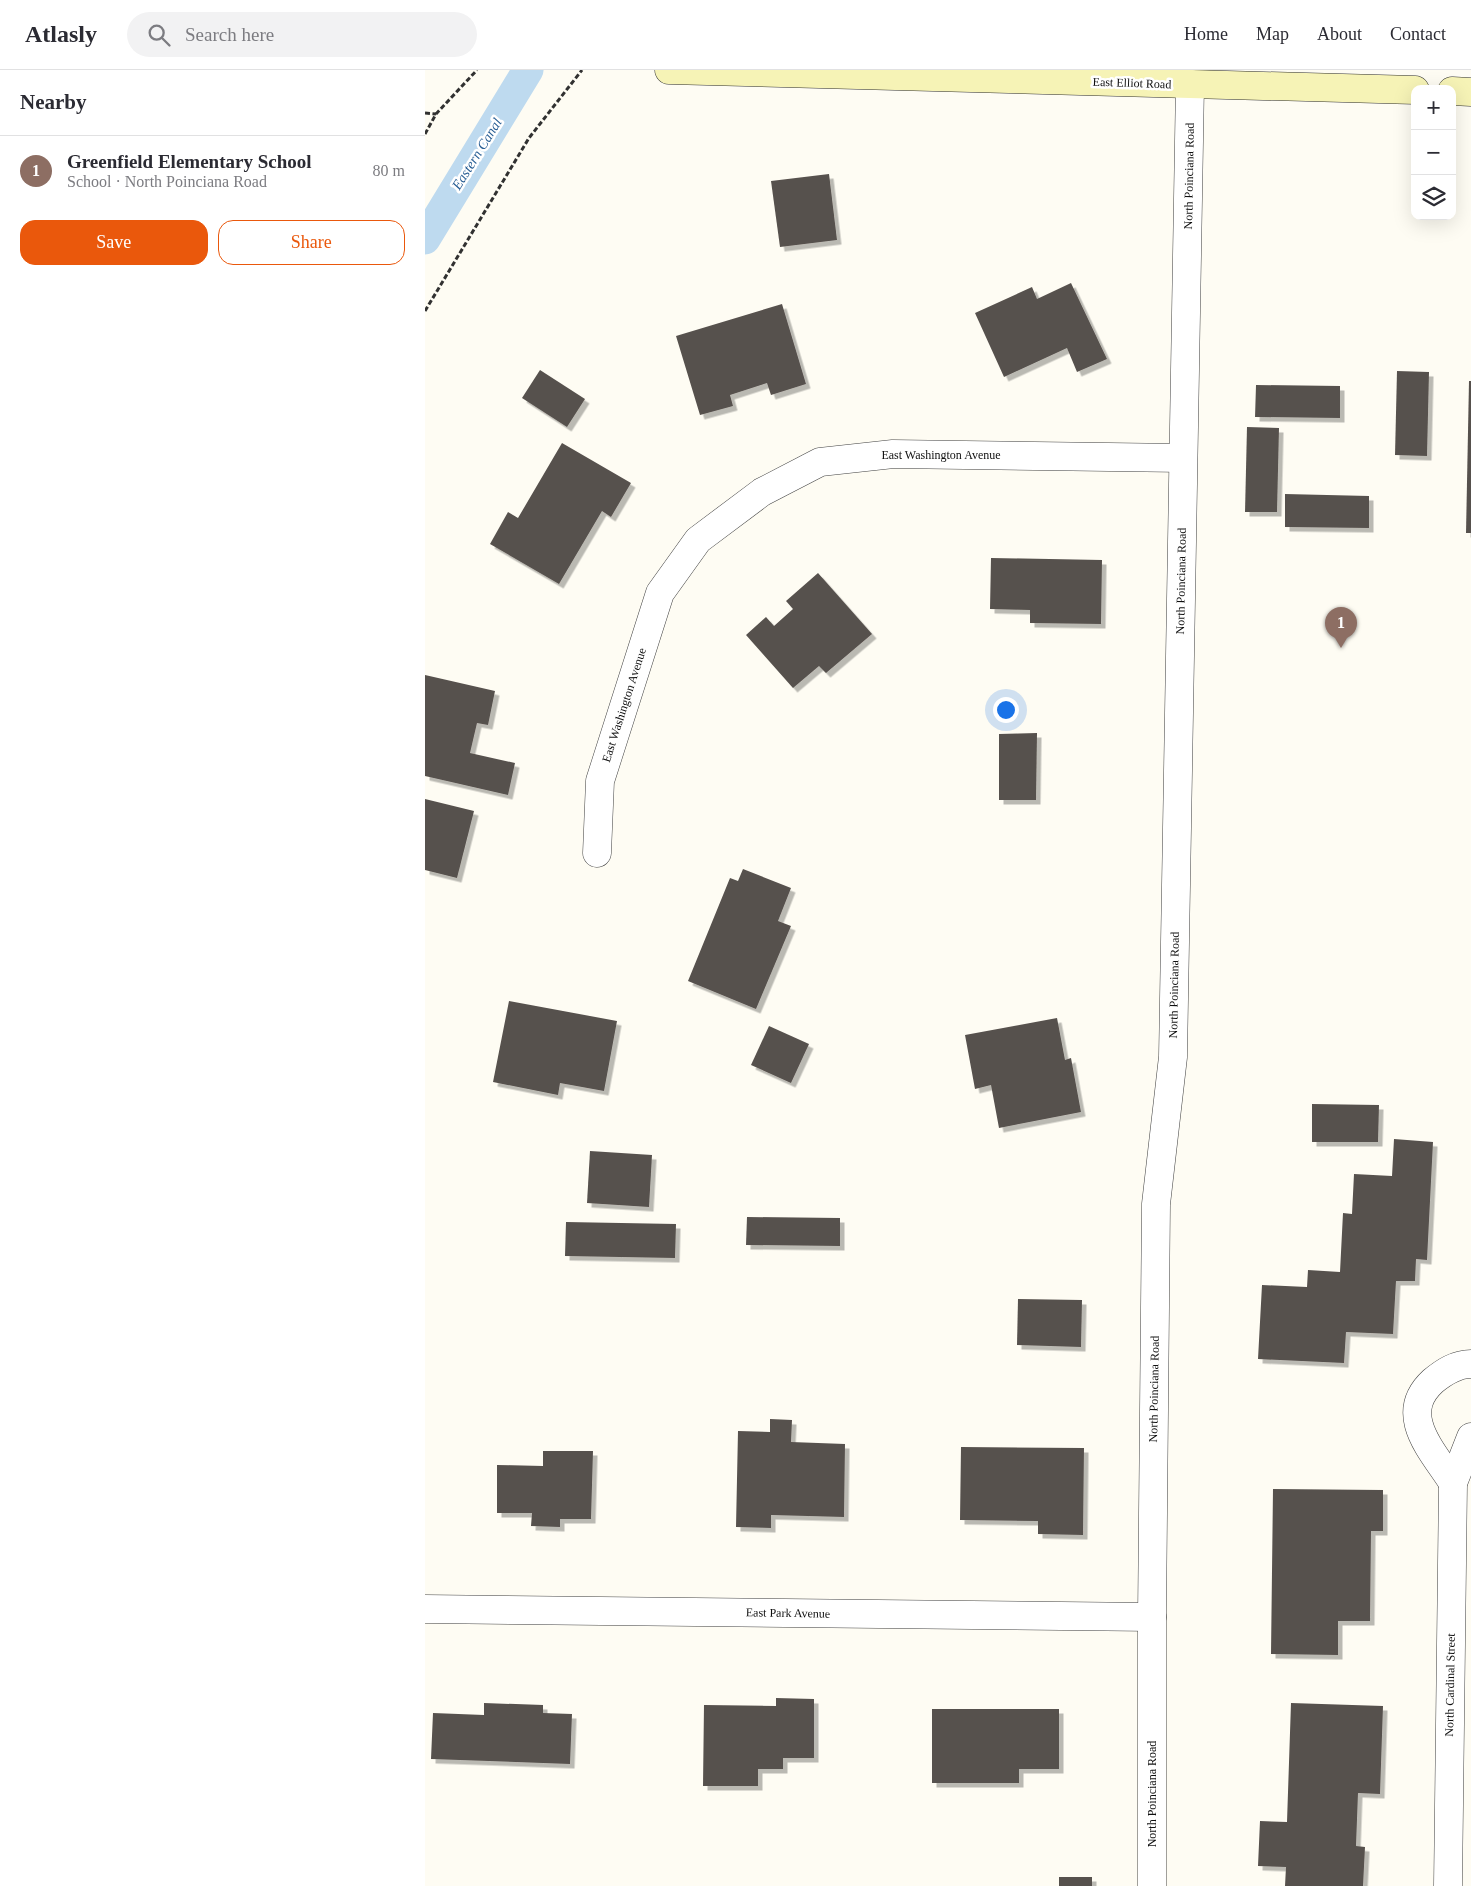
<!DOCTYPE html>
<html lang="en">
<head>
<meta charset="utf-8">
<style>
  :root { --surface:#fff; --page:#f2f2f3; --text:#2b2b33; --muted:#7c7c81; --line:#e1e1e2; --accent:#ea580c }
  body { margin:0; font-family:Georgia,serif; background:var(--page); color:var(--text) }
  .controls { position:absolute; right:15px; top:15px; display:grid; overflow:hidden; border-radius:10px; box-shadow:0 5px 20px #0002 }
  .controls button { width:45px; height:45px; display:grid; place-items:center; padding:0; border:0; border-bottom:1px solid var(--line); background:var(--surface); color:var(--text); font:25px sans-serif }
  .you { position:absolute; left:580px; top:639px; width:18px; height:18px; margin:-12px; border:4px solid #fff; border-radius:50%; background:#1a73e8; box-shadow:0 0 0 8px #1a73e833 }
  .badge { display:grid; place-items:center; width:32px; height:32px; border-radius:50%; background:var(--accent); color:#fff; font-size:16px; font-weight:700 }
  .pin { position:absolute; translate:-50% -41px; filter:drop-shadow(0 1px 2px #0008) }
  .pin::after { content:''; position:absolute; top:26px; width:18px; height:15px; background:inherit; clip-path:polygon(0 0,100% 0,50% 100%) }
  .list { margin:0; padding:0; list-style:none }
  h2 { display:flex; justify-content:space-between; align-items:center; height:65px; margin:0; padding:0 20px; font-size:21px }
  h2 small { font-size:16px; font-weight:400; color:var(--muted) }
  .list li { display:grid; grid-template-columns:32px 1fr auto; gap:15px; align-items:center; box-sizing:border-box; height:70px; padding:0 20px; border-top:1px solid var(--line) }
  .list b { display:block; font-size:19px; white-space:nowrap }
  .list p { margin:0; font-size:16px; white-space:nowrap; color:var(--muted) }
  .list em { font-size:16px; font-style:normal; color:var(--muted) }
  .actions { display:flex; gap:10px; padding:15px 20px }
  .actions a { flex:1; padding:11px 0; border:1px solid var(--accent); border-radius:15px; text-align:center; font-size:18px; color:var(--accent) }
  .actions .main { background:var(--accent); color:#fff }
  .icon { flex:none; width:28px; height:28px; fill:none; stroke:currentColor; stroke-width:2; stroke-linecap:round; stroke-linejoin:round }
  .map { position:relative; flex:none; width:1046px; height:1816px; overflow:hidden }
  header { display:flex; align-items:center; gap:30px; box-sizing:border-box; height:70px; padding:0 25px; background:var(--surface); border-bottom:1px solid var(--line) }
  header strong { font-size:24px }
  nav { display:flex; gap:28px; margin-inline-start:auto; font-size:18px }
  .search { width:350px; height:45px; background:var(--page); display:flex; align-items:center; gap:12px; box-sizing:border-box; padding:0 18px; border-radius:28px; color:var(--muted); font-size:19px }
  main { display:flex }
  aside { flex:1; background:var(--surface) }
  .map>svg:first-child { display:block }
</style>
</head>
<body>
<header>
<strong>Atlasly</strong>
<div class="search"><svg class="icon" aria-label="search" viewBox="0 0 24 24"><circle cx="10" cy="10" r="6"/><path d="M15 15l6 6"/></svg>Search here</div>
<nav><a>Home</a><a>Map</a><a>About</a><a>Contact</a></nav>
</header>
<main>
<aside>
<h2>Nearby<small></small></h2>
<ul class="list">
<li><span class="badge" style="background:#8d6e63">1</span><div><b>Greenfield Elementary School</b><p>School · North Poinciana Road</p></div><em>80 m</em></li>
</ul>
<div class="actions"><a class="main">Save</a><a>Share</a></div>
</aside>
<div class="map">
<svg width="1046" height="1816" viewBox="0 0 1046 1816">
  <defs>
    <filter id="shadow"><feDropShadow dx="4.5" dy="4.5" stdDeviation="0" flood-color="#0004"/></filter>
  </defs>
  <rect width="100%" height="100%" fill="#fefcf3"/>
  <g fill="none" stroke-linecap="round" stroke-linejoin="round">
    <polyline stroke="#bedaef" stroke-width="31" points="0,169 103,0"/>
  </g>
  <g fill="#57514d" filter="url(#shadow)">
    <polygon points="404,104 412,170 355,177 346,111"/>
    <polygon points="646,213 682,289 652,302 642,278 579,307 550,243 607,217 612,229"/>
    <polygon points="357,234 381,314 346,325 342,313 305,325 308,336 275,345 251,266"/>
    <polygon points="115,300 160,329 142,357 97,328"/>
    <polygon points="972,301 1004,302 1002,386 970,385"/>
    <polygon points="1044,311 1046,311 1046,463 1041,463"/>
    <polygon points="831,315 915,316 915,348 830,347"/>
    <polygon points="822,357 854,358 852,442 820,442"/>
    <polygon points="137,373 206,413 186,447 177,441 134,514 65,474 83,442 93,448"/>
    <polygon points="860,424 944,426 944,458 860,457"/>
    <polygon points="566,488 677,490 676,554 605,553 605,540 565,539"/>
    <polygon points="393,503 447,564 401,603 394,596 368,618 321,565 341,547 349,556 368,539 361,531"/>
    <polygon points="0,605 70,621 63,655 52,653 45,683 90,693 83,725 0,706"/>
    <polygon points="612,663 611,730 574,730 574,664"/>
    <polygon points="0,729 49,741 32,808 0,800"/>
    <polygon points="318,799 366,818 353,851 366,856 331,939 263,911 305,808 313,811"/>
    <polygon points="84,931 192,951 179,1021 135,1013 133,1025 68,1012"/>
    <polygon points="632,948 640,990 646,988 656,1042 574,1058 566,1015 550,1019 540,965"/>
    <polygon points="344,956 384,974 366,1013 326,995"/>
    <polygon points="887,1034 954,1035 953,1072 887,1072"/>
    <polygon points="969,1069 1008,1072 1002,1190 991,1189 990,1211 971,1211 968,1264 921,1262 919,1293 833,1289 837,1215 882,1217 883,1200 915,1202 918,1143 927,1144 929,1104 967,1106"/>
    <polygon points="165,1081 227,1085 224,1137 162,1133"/>
    <polygon points="322,1147 415,1148 415,1176 321,1175"/>
    <polygon points="141,1152 251,1154 250,1188 140,1186"/>
    <polygon points="593,1229 657,1230 656,1277 592,1275"/>
    <polygon points="345,1349 367,1350 366,1372 420,1374 419,1447 346,1445 346,1458 311,1457 313,1361 345,1362"/>
    <polygon points="536,1377 659,1378 658,1465 613,1464 613,1451 535,1450"/>
    <polygon points="118,1381 168,1381 166,1449 135,1449 135,1457 106,1456 107,1443 72,1443 72,1395 118,1396"/>
    <polygon points="848,1419 958,1420 958,1461 946,1461 945,1551 913,1551 913,1585 846,1584"/>
    <polygon points="351,1628 389,1629 389,1688 358,1688 358,1699 333,1699 333,1716 278,1716 279,1635 351,1636"/>
    <polygon points="59,1633 118,1635 118,1643 147,1644 145,1694 6,1689 8,1643 59,1645"/>
    <polygon points="866,1633 958,1636 955,1724 933,1723 931,1776 940,1777 938,1816 860,1816 861,1797 833,1796 835,1751 862,1752"/>
    <polygon points="507,1639 634,1639 634,1699 594,1699 594,1713 507,1713"/>
    <rect x="634" y="1807" width="33" height="9"/>
  </g>
  <g fill="none" stroke-linecap="round" stroke-linejoin="round">
    <defs>
      <g id="street">
        <polyline points="172,783 175,711 235,523 273,470 337,422 395,392 468,384 758,388"/>
        <path d="M 1028,1413 C 1008,1381 971,1345 1008,1311 C 1019,1302 1031,1294 1046,1294"/>
        <polyline points="0,1539 727,1547"/>
        <polyline points="727,1816 727,1547 731,1134 748,987 765,14"/>
        <polyline points="1023,1816 1028,1413 1046,1367"/>
      </g>
      <g id="secondary">
        <polyline points="244,0 990,20"/>
        <polyline points="1027,21 1046,22"/>
      </g>
    </defs>
    <use href="#street" stroke="#424242" stroke-width="29"/>
    <use href="#secondary" stroke="#313131" stroke-width="29"/>
    <g stroke="#313131" stroke-width="3" stroke-dasharray="5 2.5" stroke-linecap="butt">
      <polyline points="0,43 11,44"/>
      <polyline points="0,64 11,44 52,0"/>
      <polyline points="0,241 104,68 157,0"/>
    </g>
    <use href="#street" stroke="#fff" stroke-width="28"/>
    <use href="#secondary" stroke="#f6f3b6" stroke-width="28"/>
  </g>
  <g text-anchor="middle" dominant-baseline="central" stroke-width="5" stroke-linejoin="round" paint-order="stroke">
    <g font-size="12" fill="#0f0f0f" stroke="#fff">
      <text transform="translate(707 13) rotate(2)">East Elliot Road</text>
      <text transform="translate(764 106) rotate(-89)">North Poinciana Road</text>
      <text x="516" y="385">East Washington Avenue</text>
      <text transform="translate(756 511) rotate(-89)">North Poinciana Road</text>
      <text transform="translate(199 635) rotate(-72)">East Washington Avenue</text>
      <text transform="translate(749 915) rotate(-89)">North Poinciana Road</text>
      <text transform="translate(729 1319) rotate(-89)">North Poinciana Road</text>
      <text transform="translate(363 1543) rotate(1)">East Park Avenue</text>
      <text transform="translate(1025 1615) rotate(-89)">North Cardinal Street</text>
      <text transform="translate(727 1724) rotate(-90)">North Poinciana Road</text>
    </g>
    <g font-size="14" font-style="italic" fill="#275d93" stroke="#fff">
      <text transform="translate(52 84) rotate(-58)">Eastern Canal</text>
    </g>
  </g>
</svg>
<div class="controls">
<button>+</button>
<button>−</button>
<button><svg class="icon" aria-label="layers" viewBox="0 0 24 24"><path d="M12 4l9 5-9 5-9-5zM3 14l9 5 9-5"/></svg></button>
</div>
<div class="you"></div>
<div class="pin badge" style="left:916px;top:578px;background:#8d6e63">1</div>
</div>
</main>
</body>
</html>
